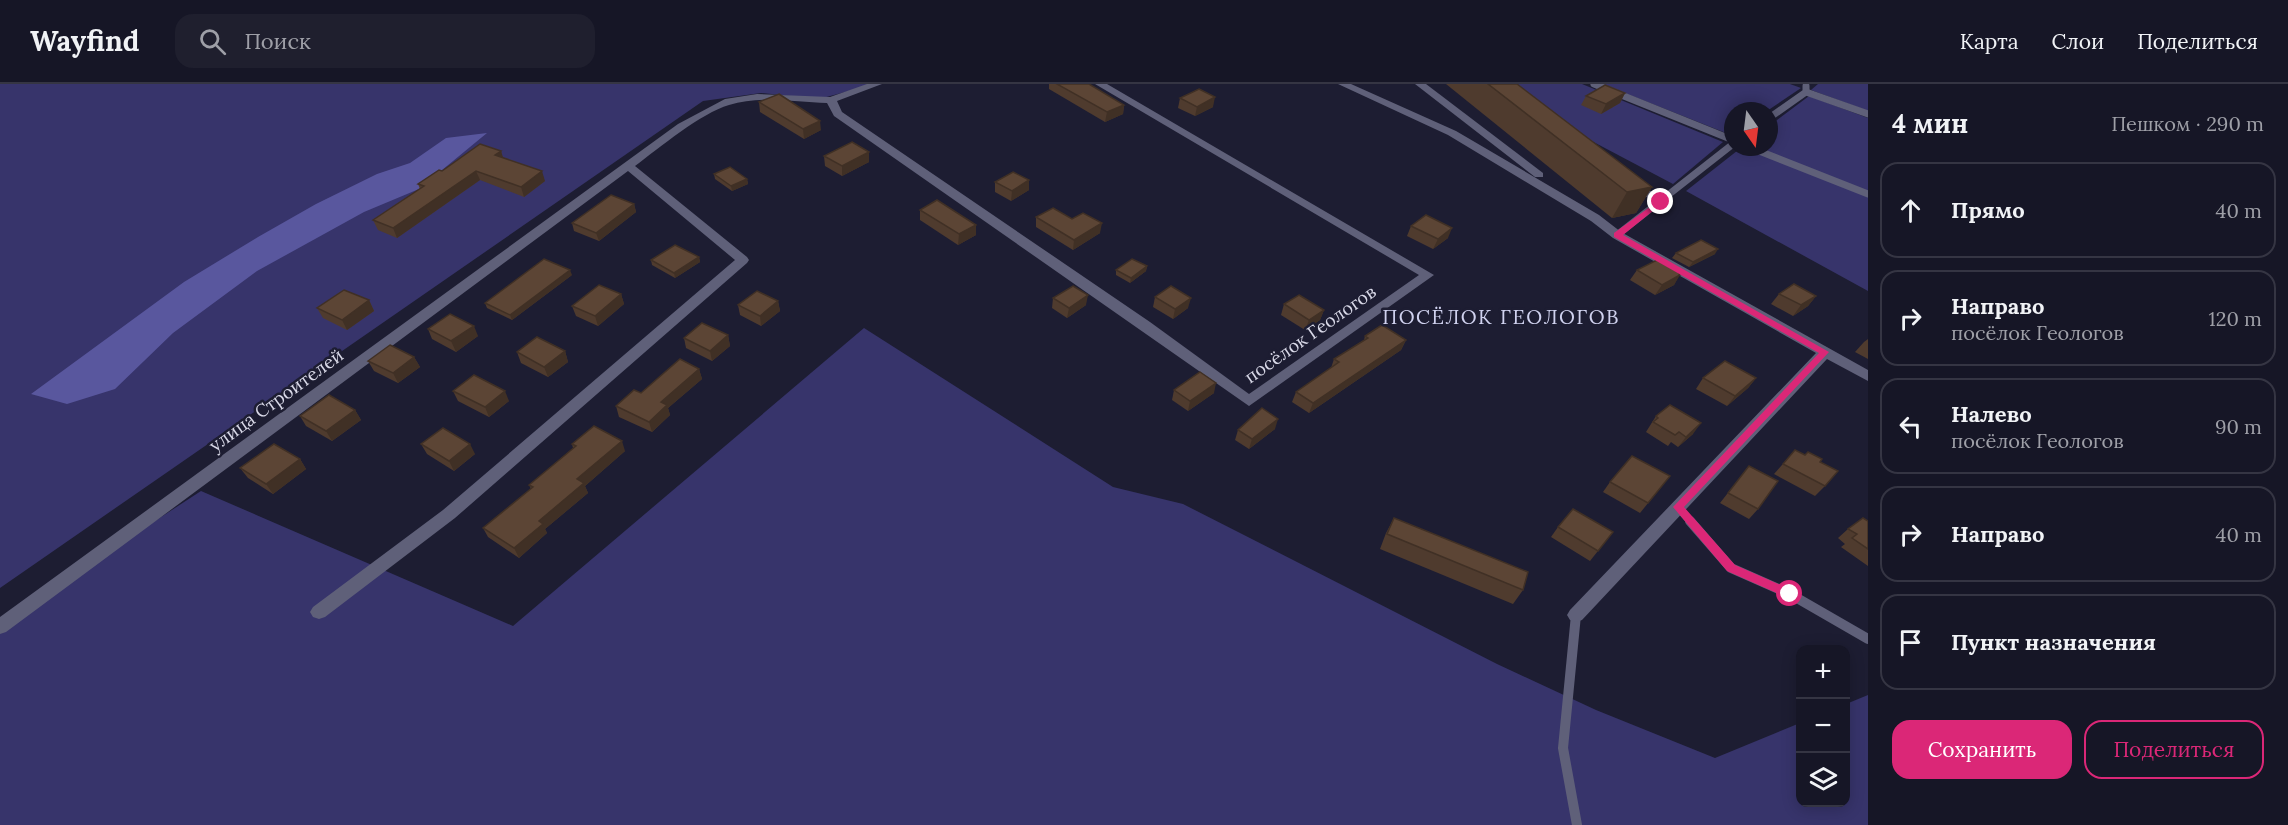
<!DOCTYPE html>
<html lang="ru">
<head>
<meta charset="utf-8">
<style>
  :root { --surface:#161626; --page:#1f1f2e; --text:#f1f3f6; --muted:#9e9fa7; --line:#353543; --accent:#db2777 }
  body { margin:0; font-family:Lora,serif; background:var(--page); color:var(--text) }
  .controls { position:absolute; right:18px; bottom:18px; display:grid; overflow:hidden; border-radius:12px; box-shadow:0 3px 15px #0003 }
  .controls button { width:54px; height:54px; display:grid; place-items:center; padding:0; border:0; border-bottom:2px solid var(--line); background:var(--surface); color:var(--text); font:30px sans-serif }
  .compass { position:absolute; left:1724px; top:18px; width:54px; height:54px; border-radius:50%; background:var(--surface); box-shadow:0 3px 15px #0003; rotate:166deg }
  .stop { position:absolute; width:18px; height:18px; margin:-14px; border:4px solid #db2777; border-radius:50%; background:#fff }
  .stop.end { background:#db2777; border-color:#fff; box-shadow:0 2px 6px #0008 }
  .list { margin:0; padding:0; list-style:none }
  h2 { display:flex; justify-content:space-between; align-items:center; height:78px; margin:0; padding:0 24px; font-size:26px }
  h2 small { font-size:20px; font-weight:400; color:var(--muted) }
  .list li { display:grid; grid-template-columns:39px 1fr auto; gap:18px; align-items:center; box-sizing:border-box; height:96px; margin:0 12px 12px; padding:0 12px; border:2px solid var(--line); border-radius:18px }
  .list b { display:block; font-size:22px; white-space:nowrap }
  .list p { margin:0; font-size:20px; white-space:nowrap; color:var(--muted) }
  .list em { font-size:20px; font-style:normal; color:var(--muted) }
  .actions { display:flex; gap:12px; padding:18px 24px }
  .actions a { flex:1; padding:14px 0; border:2px solid var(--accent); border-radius:18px; text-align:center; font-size:21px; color:var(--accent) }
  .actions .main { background:var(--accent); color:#fff }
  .icon { flex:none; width:33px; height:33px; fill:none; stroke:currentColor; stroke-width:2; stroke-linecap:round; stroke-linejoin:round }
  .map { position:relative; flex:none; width:1868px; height:741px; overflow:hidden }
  header { display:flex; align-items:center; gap:36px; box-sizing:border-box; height:84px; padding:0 30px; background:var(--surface); border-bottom:2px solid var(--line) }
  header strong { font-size:28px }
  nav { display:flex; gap:33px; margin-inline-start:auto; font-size:21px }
  .search { width:420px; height:54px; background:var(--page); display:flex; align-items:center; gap:15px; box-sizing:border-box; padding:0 21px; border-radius:18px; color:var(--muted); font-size:22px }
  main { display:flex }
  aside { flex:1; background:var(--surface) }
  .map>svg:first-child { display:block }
</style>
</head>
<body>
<header>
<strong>Wayfind</strong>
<div class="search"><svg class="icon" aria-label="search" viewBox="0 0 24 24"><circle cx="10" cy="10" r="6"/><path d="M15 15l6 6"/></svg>Поиск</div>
<nav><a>Карта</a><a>Слои</a><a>Поделиться</a></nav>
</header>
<main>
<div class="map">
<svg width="1868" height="741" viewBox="0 0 1868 741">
  <rect width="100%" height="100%" fill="#1d1d32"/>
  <g fill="#37346b">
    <polygon points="0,0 875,0 819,15 761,9 703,17 0,504"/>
    <polygon points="1484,0 1582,0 1723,58 1673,100"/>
    <polygon points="1602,0 1790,0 1801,4 1767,27 1733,27 1733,50 1731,51"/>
    <polygon points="1818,0 1868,0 1868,27 1811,6"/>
    <polygon points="1809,12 1868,34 1868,207 1686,107 1742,63 1769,63 1769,42"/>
    <polygon points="864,244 1113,403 1183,420 1497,580 1596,626 1715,674 1800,639 1800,718 1846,718 1846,620 1868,611 1868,741 0,741 0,538 201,407 513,542"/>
  </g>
  <polygon fill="#59579e" points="487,49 419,105 364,128 257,187 173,249 115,305 67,320 31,310 184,198 258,153 316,120 377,90 410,79 446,54"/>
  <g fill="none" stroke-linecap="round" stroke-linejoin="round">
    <g stroke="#5f6079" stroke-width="7">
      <polyline points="1594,0 1733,56"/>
      <polyline points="1806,8 1868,30"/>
      <polyline points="1769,34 1806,8 1806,2"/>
      <polyline points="1749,63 1868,110"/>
      <polyline points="1638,103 1661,118"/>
      <polyline points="1617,151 1733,60"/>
    </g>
    <polyline stroke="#5f6079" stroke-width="8" points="1678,423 1692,439"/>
    <g stroke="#5f6079" stroke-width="10">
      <polyline points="1690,437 1731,484 1790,510 1868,555"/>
      <polyline points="1576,531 1563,664 1577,741"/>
    </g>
    <g fill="#5f6079" fill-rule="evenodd">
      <path d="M 867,0 L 882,0 L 837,17 L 842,28 L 1150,238 L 1249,310 L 1419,191 L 1095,0 L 1107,0 L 1434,191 L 1249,322 L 834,32 L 827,19 C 796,18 760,11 729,21 C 701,29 659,64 635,82 L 747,173 L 749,176 L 747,179 L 455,434 L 325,533 L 319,535 L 313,533 L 310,528 L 313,523 L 443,426 L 735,176 L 628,87 L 6,548 L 0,550 L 0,533 L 678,40 L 725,15 L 757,10 L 830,13 Z"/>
      <polygon points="1338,0 1351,0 1456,47 1599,131 1621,148 1868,286 1868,297 1827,275 1582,536 1576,538 1570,536 1567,531 1570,526 1816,269 1613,154 1591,137 1448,51"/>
      <polygon points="1415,0 1426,0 1543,89 1543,93 1535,93"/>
    </g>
  </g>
  <g fill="#4f3b2e">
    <polygon points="1049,0 1089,0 1124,21 1123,30 1105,38 1049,5"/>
    <polygon points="1446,0 1517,0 1652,103 1636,129 1612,134"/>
    <polygon points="1625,9 1620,19 1601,30 1581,21 1586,12"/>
    <polygon points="1180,14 1213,23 1195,32 1178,24"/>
    <polygon points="759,18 821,46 804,55 760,28"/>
    <polygon points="501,67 503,74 545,97 524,113 480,96 397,154 378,146 373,136 420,105 418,100 442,87"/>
    <polygon points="869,68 869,78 842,92 825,82 824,72"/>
    <polygon points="714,90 747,95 748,100 732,107 715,95"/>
    <polygon points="1029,96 1029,106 1011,117 995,108 995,98"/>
    <polygon points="634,120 636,128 599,157 574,147 572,139"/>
    <polygon points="920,126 976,151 958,161 920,136"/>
    <polygon points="1036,133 1072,135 1100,149 1073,166 1036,143"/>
    <polygon points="1411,142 1448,154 1433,165 1407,152"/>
    <polygon points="1676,169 1715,170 1689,183 1672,174"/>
    <polygon points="699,173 700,178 675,194 652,181 651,176"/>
    <polygon points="1147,182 1146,187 1130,199 1116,191 1116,186"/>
    <polygon points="1637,186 1680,189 1674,201 1655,211 1630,196"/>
    <polygon points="572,191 512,236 487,224 485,219"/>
    <polygon points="621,210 624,220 598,242 576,232 572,222"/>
    <polygon points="1779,210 1816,212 1808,222 1793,232 1771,220"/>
    <polygon points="1155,213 1188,224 1173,235 1153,223"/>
    <polygon points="1053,214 1086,221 1067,234 1052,224"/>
    <polygon points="369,216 374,227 347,246 323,234 317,224"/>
    <polygon points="778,217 780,227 761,242 740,231 738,221"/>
    <polygon points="1284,220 1324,226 1320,236 1305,246 1281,231"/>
    <polygon points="428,245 478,252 456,268 432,255"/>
    <polygon points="728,251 730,262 712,277 686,264 684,254"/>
    <polygon points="1365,252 1406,256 1401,266 1309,329 1292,318 1296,308 1331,284 1334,275 1364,256"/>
    <polygon points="1868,255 1868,275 1855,268 1864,258"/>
    <polygon points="565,267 568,278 548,293 521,279 517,268"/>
    <polygon points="414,273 420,283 398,299 374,287 368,277"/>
    <polygon points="699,285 702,295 668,324 670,331 652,348 619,333 616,322 641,309"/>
    <polygon points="1703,294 1756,294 1748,304 1727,322 1696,305"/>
    <polygon points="1174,306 1214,309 1188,327 1172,316"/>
    <polygon points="453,307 509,317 489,333 458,317"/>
    <polygon points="355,326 361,336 332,357 306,342 300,332"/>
    <polygon points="1656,332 1693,350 1678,363 1671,358 1668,362 1646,348"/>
    <polygon points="1275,345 1249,365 1235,356 1238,346"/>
    <polygon points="421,360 475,370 454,387 427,370"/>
    <polygon points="572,360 625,367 585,402 588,409 545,445 547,449 519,474 488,453 483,444 531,405 529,401 573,364"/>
    <polygon points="1795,366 1820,378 1825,402 1815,412 1774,390"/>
    <polygon points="300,375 306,385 273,410 248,394 240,384"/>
    <polygon points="1749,382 1758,425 1749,435 1720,419"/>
    <polygon points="1670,392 1640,429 1603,408 1610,398"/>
    <polygon points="1394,434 1523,506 1513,520 1380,465 1386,449"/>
    <polygon points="1868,437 1868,482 1841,463 1845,460 1838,454 1848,445"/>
    <polygon points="1558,443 1613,448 1590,477 1551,453"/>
  </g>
  <g fill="#403025">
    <polygon points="1625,9 1620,19 1601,30 1606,20"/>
    <polygon points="1215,13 1213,23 1195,32 1197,23"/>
    <polygon points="1124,21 1123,30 1105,38 1107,28"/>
    <polygon points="820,37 821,46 804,55 803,45"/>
    <polygon points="501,67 504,77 495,71"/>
    <polygon points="869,68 869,78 842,92 842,82"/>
    <polygon points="476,87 480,96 397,154 393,144"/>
    <polygon points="542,87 545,97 524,113 521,103"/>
    <polygon points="747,95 748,100 732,107 731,102"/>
    <polygon points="1029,96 1029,106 1011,117 1012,107"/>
    <polygon points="1652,103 1636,129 1612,134 1627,108"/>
    <polygon points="634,120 636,128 599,157 596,149"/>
    <polygon points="1102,139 1100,149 1073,166 1074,156"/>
    <polygon points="976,141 976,151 958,161 959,150"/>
    <polygon points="1452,144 1448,154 1433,165 1438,155"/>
    <polygon points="1718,165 1715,170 1689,183 1693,178"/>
    <polygon points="699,173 700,178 675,194 674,189"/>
    <polygon points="1147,182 1146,187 1130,199 1131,194"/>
    <polygon points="570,186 572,191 512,236 510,231"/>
    <polygon points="1680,189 1678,192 1680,191 1674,201 1655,211 1662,201"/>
    <polygon points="621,210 624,220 598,242 595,232"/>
    <polygon points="1088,211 1086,221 1067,234 1069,224"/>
    <polygon points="1816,212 1808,222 1793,232 1801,221"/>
    <polygon points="1191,214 1188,224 1173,235 1175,225"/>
    <polygon points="369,216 374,227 347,246 342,236"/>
    <polygon points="778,217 780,227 761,242 760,232"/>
    <polygon points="1324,226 1320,236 1305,246 1309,236"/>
    <polygon points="474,242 478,252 456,268 451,257"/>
    <polygon points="728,251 730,262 712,277 710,267"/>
    <polygon points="1406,256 1401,266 1309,329 1313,319"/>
    <polygon points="565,267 568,278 548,293 544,283"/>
    <polygon points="414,273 420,283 398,299 393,289"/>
    <polygon points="699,285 702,295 668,324 670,331 652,348 649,338 661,318"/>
    <polygon points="1756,294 1748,304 1727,322 1735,312"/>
    <polygon points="1216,299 1214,309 1188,327 1190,317"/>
    <polygon points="505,307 509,317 489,333 485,323"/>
    <polygon points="355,326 361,336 332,357 326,347"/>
    <polygon points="1278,335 1275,345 1249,365 1252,355"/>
    <polygon points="1701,339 1693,350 1678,363 1686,353"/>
    <polygon points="622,357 625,367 585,402 588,409 545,445 547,449 519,474 514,464 577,395"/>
    <polygon points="470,360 475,370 454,387 449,377"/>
    <polygon points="300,375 306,385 273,410 266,400"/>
  </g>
  <g fill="#5c4535" stroke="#403025" stroke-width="1.5">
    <polygon points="1057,0 1089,0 1124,21 1107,28"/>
    <polygon points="1488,0 1517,0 1652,103 1627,108"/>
    <polygon points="1605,1 1625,9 1606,20 1586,12"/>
    <polygon points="1199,5 1215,13 1197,23 1180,14"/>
    <polygon points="779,10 820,37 803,45 759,18"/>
    <polygon points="852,58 869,68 842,82 824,72"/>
    <polygon points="480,60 501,67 495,71 542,87 521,103 476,87 393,144 373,136 424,102 418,100 439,86 442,87"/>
    <polygon points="730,83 747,95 731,102 714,90"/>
    <polygon points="1013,88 1029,96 1012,107 995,98"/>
    <polygon points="611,111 634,120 596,149 572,139"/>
    <polygon points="937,116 976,141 959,150 920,126"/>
    <polygon points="1053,124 1072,135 1083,129 1102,139 1074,156 1036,133"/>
    <polygon points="1426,131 1452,144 1438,155 1411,142"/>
    <polygon points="1701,156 1718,165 1693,178 1676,169"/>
    <polygon points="675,161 699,173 674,189 651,176"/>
    <polygon points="544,175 570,186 510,231 485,219"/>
    <polygon points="1132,175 1147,182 1131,194 1116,186"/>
    <polygon points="1657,176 1680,189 1679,190 1680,191 1662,201 1637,186"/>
    <polygon points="1794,200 1816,212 1801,221 1779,210"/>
    <polygon points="599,201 621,210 595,232 572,222"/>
    <polygon points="1073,202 1088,211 1069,224 1053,214"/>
    <polygon points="1171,202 1191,214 1175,225 1155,213"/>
    <polygon points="344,206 369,216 342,236 317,224"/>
    <polygon points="757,207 778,217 760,232 738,221"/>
    <polygon points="1299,211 1324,226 1309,236 1284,220"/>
    <polygon points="450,230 474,242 451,257 428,245"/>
    <polygon points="702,239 728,251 710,267 684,254"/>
    <polygon points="1382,241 1406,256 1313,319 1296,308 1339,278 1334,275 1368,254 1365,252"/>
    <polygon points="537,253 565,267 544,283 517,268"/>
    <polygon points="390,261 414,273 393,289 368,277"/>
    <polygon points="680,275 699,285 661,318 667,321 649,338 616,322 634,306 641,309"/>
    <polygon points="1725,277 1756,294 1735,312 1703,294"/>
    <polygon points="1200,288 1216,299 1190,317 1174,306"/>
    <polygon points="474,291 505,307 485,323 453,307"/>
    <polygon points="329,311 355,326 326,347 300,332"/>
    <polygon points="1670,321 1701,339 1686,353 1679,348 1675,351 1653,338 1658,334 1656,332"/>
    <polygon points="1262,324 1278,335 1252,355 1238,346"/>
    <polygon points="594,342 622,357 577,395 584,399 539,437 543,440 514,464 483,444 533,403 529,401 576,362 572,360"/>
    <polygon points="443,344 470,360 449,377 421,360"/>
    <polygon points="274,360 300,375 266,400 240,384"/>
    <polygon points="1795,366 1805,371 1808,368 1822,375 1820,378 1838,387 1825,402 1783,380"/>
    <polygon points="1632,372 1670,392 1648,419 1610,398"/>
    <polygon points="1749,382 1778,397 1758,425 1728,409"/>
    <polygon points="1573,425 1613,448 1598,467 1558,443"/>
    <polygon points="1394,434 1528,488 1523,506 1387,450"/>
    <polygon points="1863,434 1868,437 1868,465 1852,454 1857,450 1848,445"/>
  </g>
  <polygon fill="#db2777" points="1658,117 1664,118 1623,151 1829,268 1684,423 1735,481 1794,507 1794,513 1790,515 1727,487 1673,423 1819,269 1614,153 1614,149"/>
  <g text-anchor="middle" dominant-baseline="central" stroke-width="5" stroke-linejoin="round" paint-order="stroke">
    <g font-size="18" fill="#d8d8e7" stroke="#1d1d32">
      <text transform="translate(1310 250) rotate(-35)">посёлок Геологов</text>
      <text transform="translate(276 316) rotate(-36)">улица Строителей</text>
    </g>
    <g font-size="20" letter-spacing="1.5" fill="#d0d2ef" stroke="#1d1d32">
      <text x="1501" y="232">ПОСЁЛОК ГЕОЛОГОВ</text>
    </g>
  </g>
</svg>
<div class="controls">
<button>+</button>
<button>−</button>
<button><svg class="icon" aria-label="layers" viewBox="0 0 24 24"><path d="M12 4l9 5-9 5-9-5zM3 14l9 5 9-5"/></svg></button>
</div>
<svg class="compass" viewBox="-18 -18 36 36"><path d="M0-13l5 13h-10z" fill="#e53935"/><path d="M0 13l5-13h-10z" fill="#9e9fa7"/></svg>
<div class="stop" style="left:1790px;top:510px"></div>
<div class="stop end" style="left:1661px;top:118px"></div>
</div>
<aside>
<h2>4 мин<small>Пешком · 290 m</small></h2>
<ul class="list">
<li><svg class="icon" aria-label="ahead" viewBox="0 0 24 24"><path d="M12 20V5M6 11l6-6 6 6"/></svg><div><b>Прямо</b></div><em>40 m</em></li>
<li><svg class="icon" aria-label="right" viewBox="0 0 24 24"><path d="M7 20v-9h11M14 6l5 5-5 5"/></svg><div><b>Направо</b><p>посёлок Геологов</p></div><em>120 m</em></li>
<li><svg class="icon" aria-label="left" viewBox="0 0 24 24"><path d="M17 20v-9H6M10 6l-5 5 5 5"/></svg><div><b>Налево</b><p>посёлок Геологов</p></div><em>90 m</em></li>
<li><svg class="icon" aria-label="right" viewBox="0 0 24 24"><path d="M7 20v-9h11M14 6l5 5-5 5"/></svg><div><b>Направо</b></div><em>40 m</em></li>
<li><svg class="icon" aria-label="arrive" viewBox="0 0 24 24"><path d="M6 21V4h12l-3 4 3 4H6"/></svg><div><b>Пункт назначения</b></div></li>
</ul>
<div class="actions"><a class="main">Сохранить</a><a>Поделиться</a></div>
</aside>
</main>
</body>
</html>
